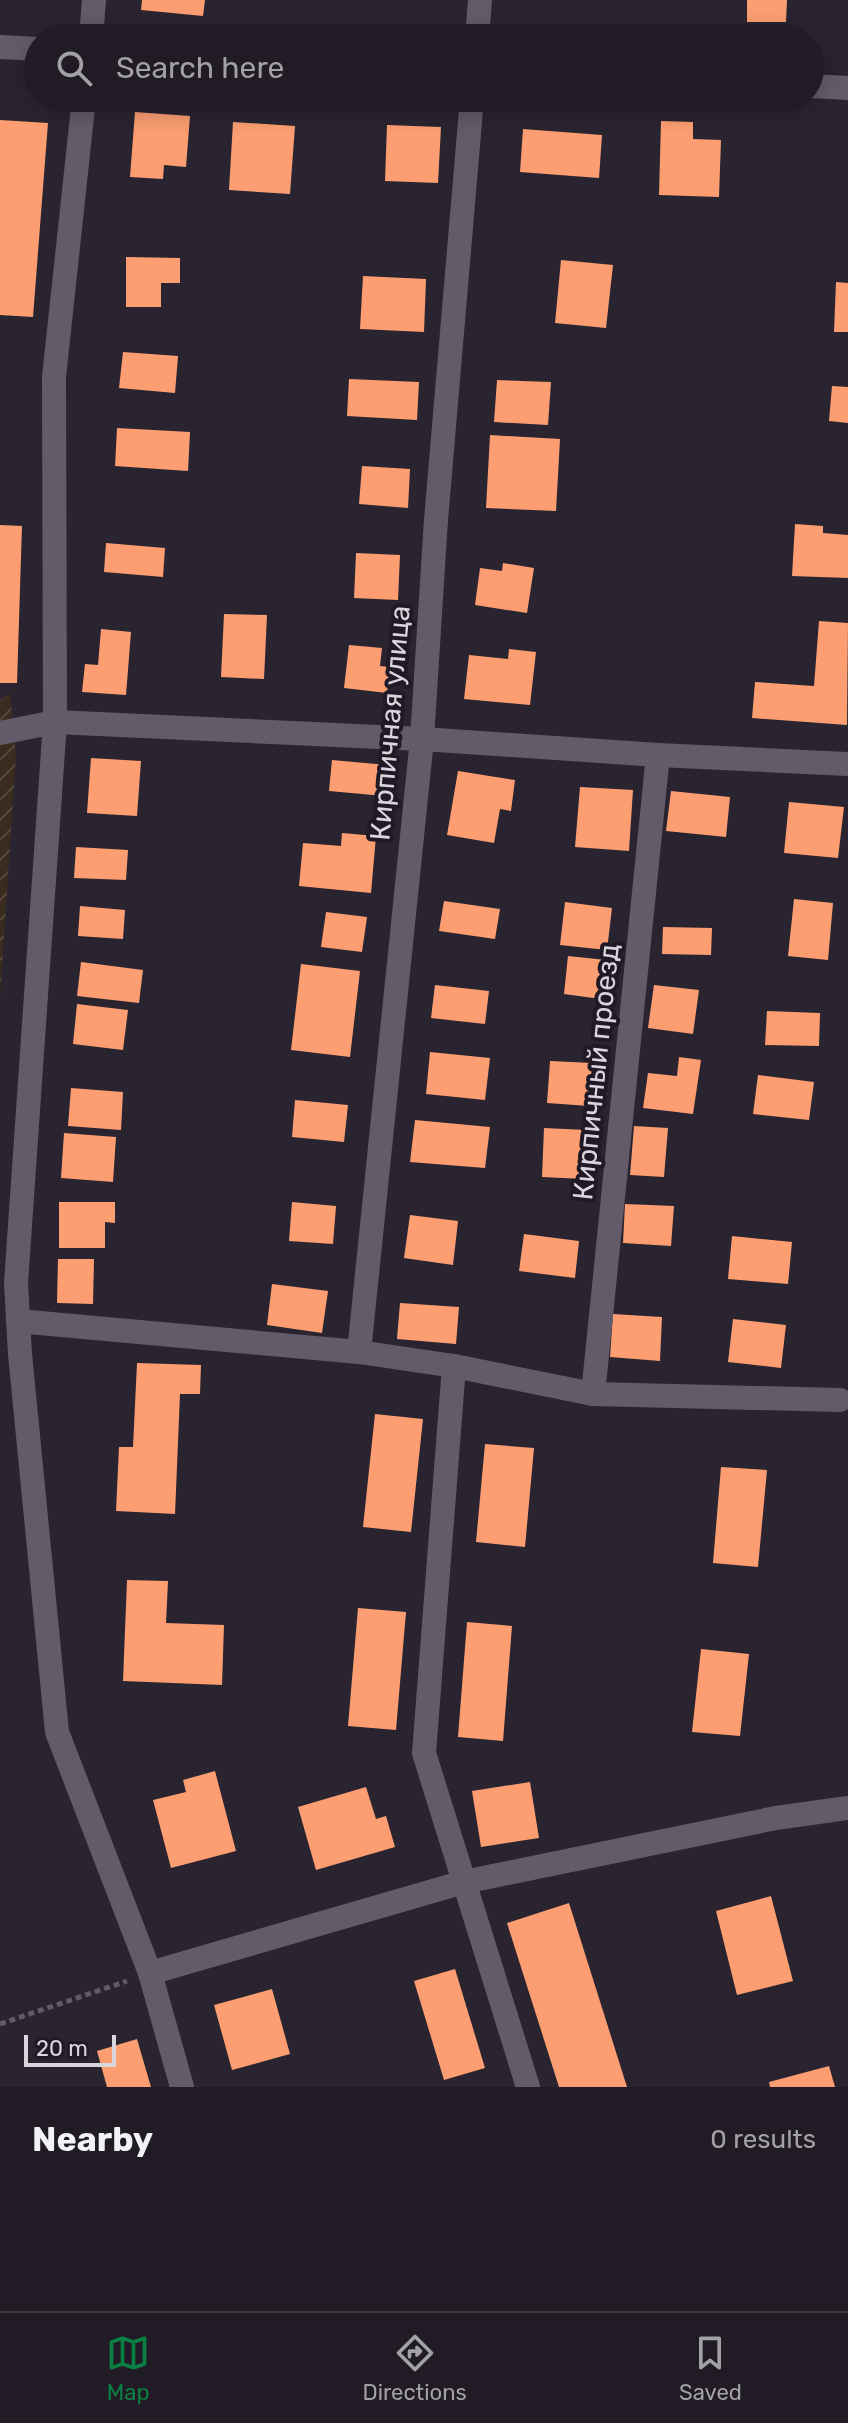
<!DOCTYPE html>
<html lang="en">
<head>
<meta charset="utf-8">
<style>
  :root { --surface:#201b24; --page:#2d2831; --text:#f1f3f6; --muted:#a2a1a6; --line:#3d3941; --accent:#0b8043 }
  body { margin:0; font-family:Rubik,sans-serif; background:var(--page); color:var(--text) }
  .scale { position:absolute; left:24px; bottom:20px; width:92px; box-sizing:border-box; padding-left:8px; border:4px solid #d9d5dd; border-top:0; font-size:22px; line-height:28px; white-space:nowrap; color:#d9d5dd; -webkit-text-stroke:6px #211a26; paint-order:stroke }
  .list { margin:0; padding:0; list-style:none }
  h2 { display:flex; justify-content:space-between; align-items:center; height:104px; margin:0; padding:0 32px; font-size:34px }
  h2 small { font-size:26px; font-weight:400; color:var(--muted) }
  .icon { flex:none; width:44px; height:44px; fill:none; stroke:currentColor; stroke-width:2; stroke-linecap:round; stroke-linejoin:round }
  .map { position:relative; flex:none; width:848px; height:2087px; overflow:hidden }
  .search { position:absolute; background:var(--surface); box-shadow:0 4px 20px #0003; left:24px; right:24px; top:24px; height:88px; display:flex; align-items:center; gap:20px; box-sizing:border-box; padding:0 28px; border-radius:44px; color:var(--muted); font-size:30px }
  .sheet { height:224px; background:var(--surface) }
  nav { display:flex; justify-content:space-around; align-items:center; box-sizing:border-box; height:112px; border-top:2px solid var(--line); background:var(--surface); font-size:22px; color:var(--muted) }
  nav a { display:grid; justify-items:center; gap:4px }
  nav .on { color:var(--accent) }
  .map>svg:first-child { display:block }
</style>
</head>
<body>
<div class="map">
<svg width="848" height="2087" viewBox="0 0 848 2087">
  <defs>
    <pattern id="industrial-furrows" width="10" height="10" patternUnits="userSpaceOnUse" patternTransform="scale(2)"><rect width="10" height="10" fill="#392b1e"/><path d="M-1 1l2-2M0 10L10 0M9 11l2-2" fill="none" stroke="#55493e"/></pattern>
  </defs>
  <rect width="100%" height="100%" fill="#2a2430"/>
  <polygon fill="url(#industrial-furrows)" points="10,693 16,754 0,998 0,700"/>
  <g fill="#fc9e72">
    <polygon points="142,0 205,0 203,16 141,10"/>
    <polygon points="747,0 787,0 786,22 747,22"/>
    <polygon points="135,112 190,116 186,167 164,165 163,179 130,177"/>
    <polygon points="0,120 48,123 33,317 0,315"/>
    <polygon points="661,121 693,122 693,139 721,140 719,197 659,195"/>
    <polygon points="233,122 295,126 290,194 229,190"/>
    <polygon points="387,125 441,127 438,183 385,181"/>
    <polygon points="523,129 602,135 599,178 520,172"/>
    <polygon points="126,257 180,258 180,283 161,283 161,307 126,307"/>
    <polygon points="561,260 613,265 606,328 555,323"/>
    <polygon points="363,276 426,279 424,332 360,329"/>
    <polygon points="836,282 848,283 848,332 834,332"/>
    <polygon points="123,352 178,356 175,393 119,388"/>
    <polygon points="349,379 419,382 417,420 347,416"/>
    <polygon points="497,380 551,382 548,425 494,422"/>
    <polygon points="832,386 848,387 848,423 829,421"/>
    <polygon points="117,428 190,432 188,471 115,466"/>
    <polygon points="490,435 560,439 556,511 486,508"/>
    <polygon points="362,466 410,469 408,508 359,504"/>
    <polygon points="795,524 823,526 823,533 848,535 848,578 792,576"/>
    <polygon points="0,525 22,526 17,683 0,683"/>
    <polygon points="106,543 165,548 163,577 104,572"/>
    <polygon points="356,553 400,555 398,600 354,598"/>
    <polygon points="503,563 534,568 527,613 475,605 480,568 502,571"/>
    <polygon points="224,614 267,615 264,679 221,677"/>
    <polygon points="819,621 848,623 847,725 752,718 755,682 814,686"/>
    <polygon points="101,629 131,632 126,695 82,692 85,664 98,665"/>
    <polygon points="349,645 382,648 380,666 390,667 387,693 344,688"/>
    <polygon points="509,649 536,652 530,705 464,699 469,655 508,659"/>
    <polygon points="91,758 141,761 137,816 87,813"/>
    <polygon points="332,760 387,765 384,796 329,791"/>
    <polygon points="458,771 515,780 511,811 500,809 494,843 447,835"/>
    <polygon points="580,787 633,790 629,851 575,847"/>
    <polygon points="671,791 730,797 726,837 666,831"/>
    <polygon points="789,802 844,807 838,858 784,853"/>
    <polygon points="342,833 376,836 371,893 299,886 303,843 341,846"/>
    <polygon points="76,847 128,850 126,880 74,878"/>
    <polygon points="794,899 833,903 828,960 788,956"/>
    <polygon points="444,901 500,909 495,939 439,931"/>
    <polygon points="565,902 612,908 607,950 560,945"/>
    <polygon points="80,906 125,910 123,939 78,936"/>
    <polygon points="326,912 367,917 362,952 321,947"/>
    <polygon points="663,927 712,928 711,955 662,954"/>
    <polygon points="568,956 606,960 601,999 564,994"/>
    <polygon points="81,962 143,970 139,1003 77,996"/>
    <polygon points="301,964 360,971 350,1057 291,1050"/>
    <polygon points="435,985 489,991 485,1024 431,1018"/>
    <polygon points="654,985 699,990 693,1034 648,1028"/>
    <polygon points="77,1004 128,1010 123,1050 73,1044"/>
    <polygon points="767,1011 820,1013 819,1046 765,1045"/>
    <polygon points="430,1052 490,1058 485,1100 426,1094"/>
    <polygon points="679,1057 701,1060 693,1114 643,1108 648,1073 677,1076"/>
    <polygon points="550,1061 592,1063 589,1106 547,1103"/>
    <polygon points="758,1075 814,1082 809,1120 753,1114"/>
    <polygon points="71,1088 123,1092 121,1130 68,1126"/>
    <polygon points="295,1100 348,1105 344,1142 292,1137"/>
    <polygon points="415,1120 490,1127 485,1168 410,1162"/>
    <polygon points="634,1126 668,1128 664,1177 630,1175"/>
    <polygon points="544,1128 586,1130 584,1179 542,1177"/>
    <polygon points="64,1133 116,1137 113,1182 61,1178"/>
    <polygon points="59,1202 115,1202 115,1223 105,1222 105,1248 59,1248"/>
    <polygon points="292,1202 336,1206 333,1244 289,1241"/>
    <polygon points="625,1204 674,1206 671,1246 623,1243"/>
    <polygon points="410,1215 458,1221 453,1265 404,1258"/>
    <polygon points="524,1234 579,1241 575,1278 519,1271"/>
    <polygon points="732,1236 792,1242 788,1284 728,1279"/>
    <polygon points="58,1259 94,1259 93,1304 57,1303"/>
    <polygon points="272,1284 328,1291 322,1333 267,1325"/>
    <polygon points="400,1303 459,1307 456,1344 397,1339"/>
    <polygon points="613,1314 662,1317 660,1361 610,1357"/>
    <polygon points="733,1319 786,1325 781,1368 728,1362"/>
    <polygon points="137,1363 201,1365 200,1394 180,1394 175,1514 116,1511 119,1447 133,1447"/>
    <polygon points="375,1414 423,1419 411,1532 363,1527"/>
    <polygon points="485,1444 534,1448 525,1547 476,1542"/>
    <polygon points="721,1467 767,1470 758,1567 713,1563"/>
    <polygon points="127,1580 168,1581 166,1623 224,1625 222,1685 123,1681"/>
    <polygon points="358,1608 406,1612 396,1730 348,1726"/>
    <polygon points="467,1622 512,1626 503,1741 458,1737"/>
    <polygon points="701,1649 749,1654 740,1736 692,1732"/>
    <polygon points="215,1771 236,1851 171,1868 153,1800 186,1792 183,1780"/>
    <polygon points="530,1782 539,1838 481,1847 472,1791"/>
    <polygon points="366,1787 376,1819 386,1816 395,1847 316,1870 298,1807"/>
    <polygon points="771,1896 793,1981 737,1995 716,1911"/>
    <polygon points="569,1903 627,2087 559,2087 507,1923"/>
    <polygon points="455,1969 485,2068 444,2080 414,1981"/>
    <polygon points="272,1989 290,2054 232,2070 214,2005"/>
    <polygon points="137,2039 151,2087 107,2087 97,2051"/>
    <polygon points="829,2066 835,2087 770,2087 769,2082"/>
  </g>
  <g fill="none" stroke-linecap="round" stroke-linejoin="round">
    <polyline stroke="#605b66" stroke-width="5" stroke-dasharray="6 4" stroke-linecap="butt" points="0,2024 127,1981"/>
    <g stroke="#635b69" stroke-width="24">
      <polyline points="91,38 94,0"/>
      <polyline points="477,38 480,0"/>
      <polyline points="0,47 38,49"/>
      <polyline points="810,86 848,88"/>
      <polyline points="84,98 54,377 55,722 16,1283 20,1354 57,1732 150,1973 182,2087"/>
      <polyline points="0,733 55,722 422,739 658,755 848,764"/>
      <polyline points="18,1321 359,1352 454,1366 593,1394 840,1400"/>
      <polyline points="359,1352 422,739 436,520 472,98"/>
      <polyline points="454,1366 424,1753 528,2087"/>
      <polyline points="593,1394 658,755"/>
      <polyline points="150,1973 464,1882 776,1818 848,1808"/>
    </g>
  </g>
  <g text-anchor="middle" dominant-baseline="central" stroke-width="8" stroke-linejoin="round" paint-order="stroke">
    <g font-size="28" fill="#d9d5dd" stroke="#211a26">
      <text transform="translate(390 723) rotate(-85)">Кирпичная улица</text>
      <text transform="translate(596 1072) rotate(-84)">Кирпичный проезд</text>
    </g>
  </g>
</svg>
<div class="scale">20 m</div>
<div class="search"><svg class="icon" aria-label="search" viewBox="0 0 24 24"><circle cx="10" cy="10" r="6"/><path d="M15 15l6 6"/></svg>Search here</div>
</div>
<section class="sheet">
<h2>Nearby<small>0 results</small></h2>
<ul class="list">
</ul>
</section>
<nav>
<a class="on"><svg class="icon" aria-label="map" viewBox="0 0 24 24"><path d="M3 6l6-2 6 2 6-2v14l-6 2-6-2-6 2zM9 4v14M15 6v14"/></svg>Map</a>
<a><svg class="icon" aria-label="directions" viewBox="0 0 24 24"><path d="M12 3l9 9-9 9-9-9zM9 14v-3h6M13 9l2 2-2 2"/></svg>Directions</a>
<a><svg class="icon" aria-label="saved" viewBox="0 0 24 24"><path d="M7 4h10v16l-5-4-5 4z"/></svg>Saved</a>
</nav>
</body>
</html>
